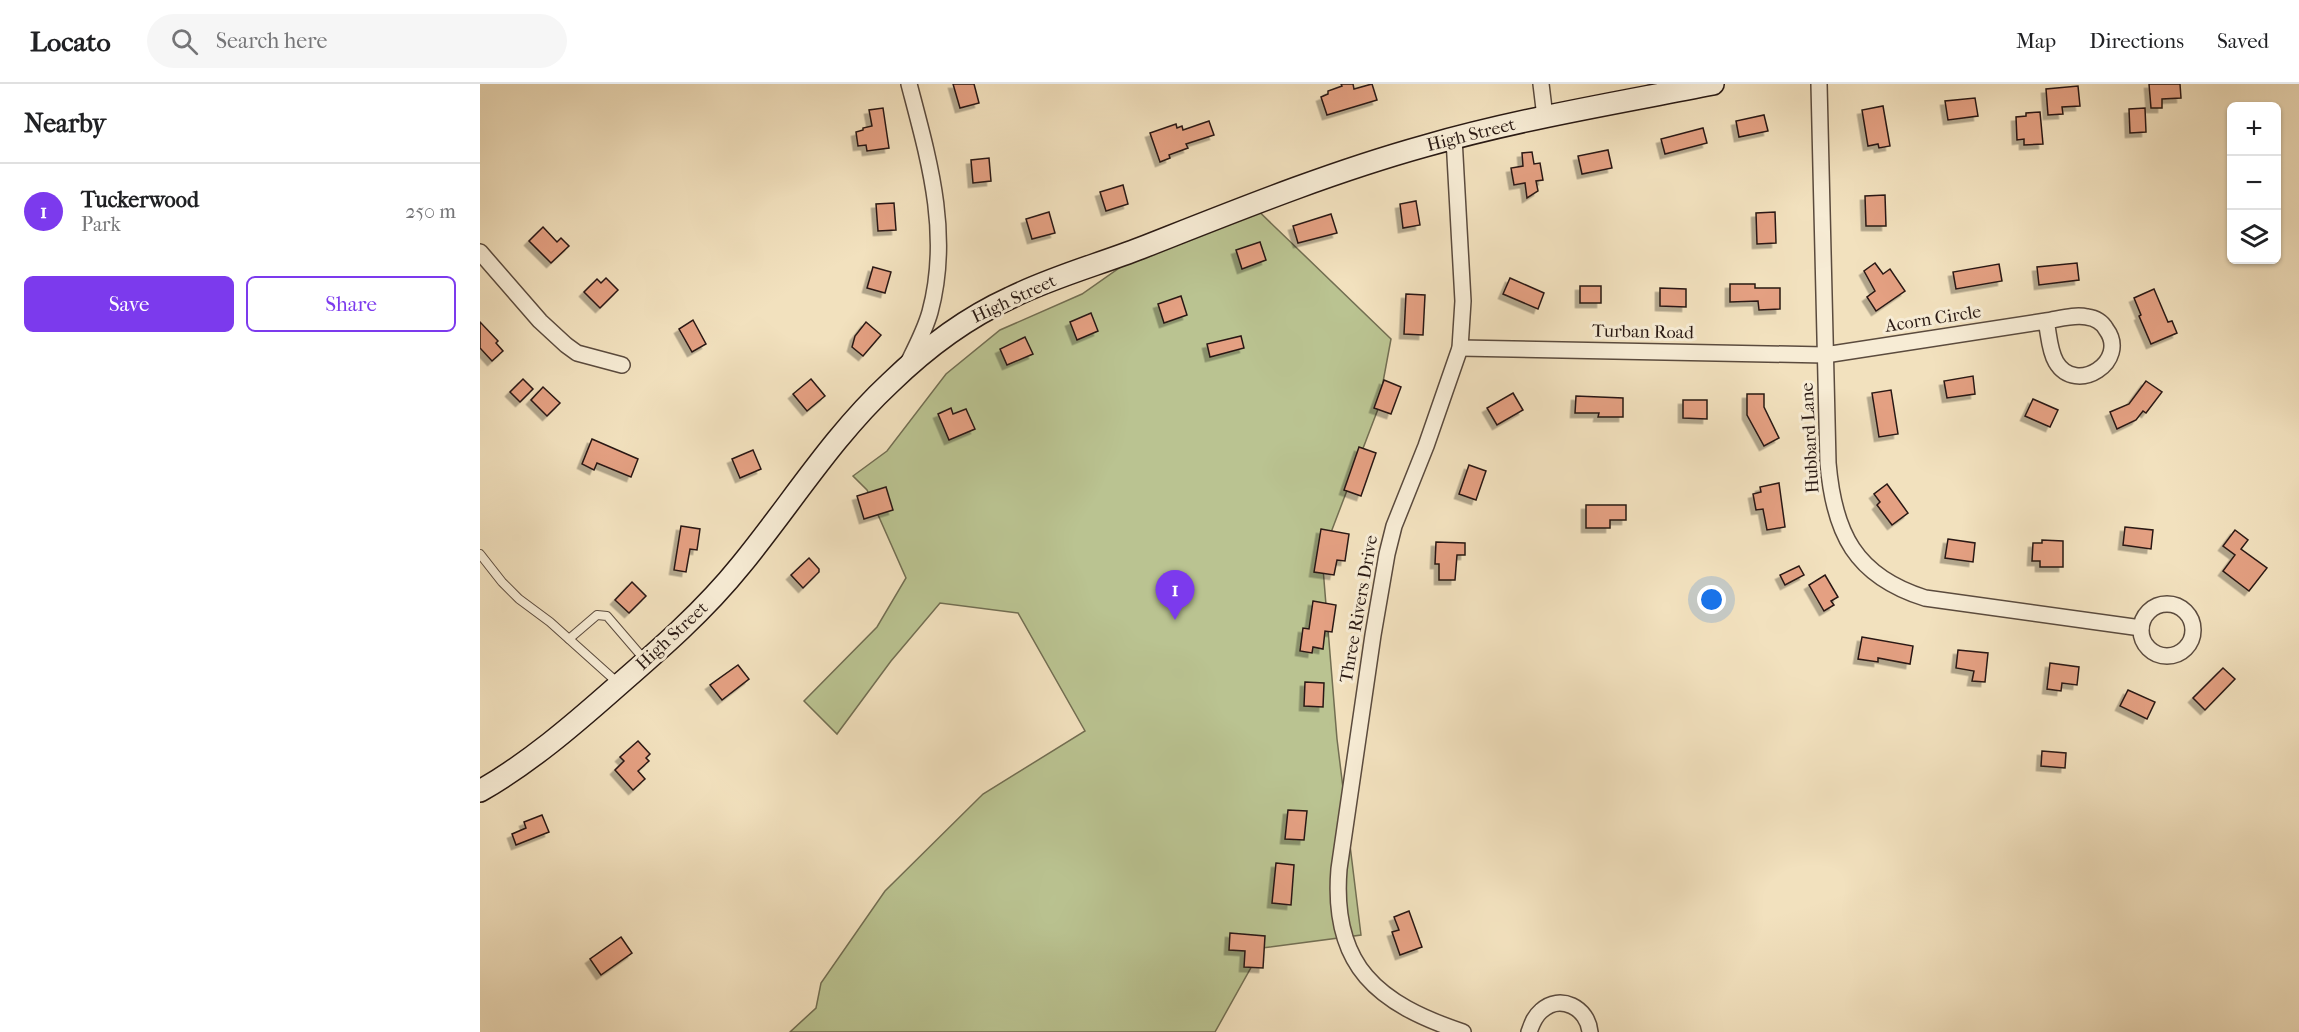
<!DOCTYPE html>
<html lang="en">
<head>
<meta charset="utf-8">
<style>
  :root { --surface:#fff; --page:#f6f6f6; --text:#202124; --muted:#757577; --line:#e0e0e0; --accent:#7c3aed }
  body { margin:0; font-family:"IM FELL French Canon",serif; background:var(--page); color:var(--text) }
  .controls { position:absolute; right:18px; top:18px; display:grid; overflow:hidden; border-radius:9px; box-shadow:0 2px 4px #0004 }
  .controls button { width:54px; height:54px; display:grid; place-items:center; padding:0; border:0; border-bottom:2px solid var(--line); background:var(--surface); color:var(--text); font:30px sans-serif }
  .you { position:absolute; left:1232px; top:516px; width:21px; height:21px; margin:-15px; border:4px solid #fff; border-radius:50%; background:#1a73e8; box-shadow:0 0 0 9px #1a73e833 }
  .badge { display:grid; place-items:center; width:39px; height:39px; border-radius:50%; background:var(--accent); color:#fff; font-size:20px; font-weight:700 }
  .pin { position:absolute; translate:-50% -50px; filter:drop-shadow(0 2px 3px #0008) }
  .pin::after { content:''; position:absolute; top:32px; width:21px; height:18px; background:inherit; clip-path:polygon(0 0,100% 0,50% 100%) }
  .list { margin:0; padding:0; list-style:none }
  h2 { display:flex; justify-content:space-between; align-items:center; height:78px; margin:0; padding:0 24px; font-size:26px }
  h2 small { font-size:20px; font-weight:400; color:var(--muted) }
  .list li { display:grid; grid-template-columns:39px 1fr auto; gap:18px; align-items:center; box-sizing:border-box; height:96px; padding:0 24px; border-top:2px solid var(--line) }
  .list b { display:block; font-size:22px; white-space:nowrap }
  .list p { margin:0; font-size:20px; white-space:nowrap; color:var(--muted) }
  .list em { font-size:20px; font-style:normal; color:var(--muted) }
  .actions { display:flex; gap:12px; padding:18px 24px }
  .actions a { flex:1; padding:14px 0; border:2px solid var(--accent); border-radius:9px; text-align:center; font-size:21px; color:var(--accent) }
  .actions .main { background:var(--accent); color:#fff }
  .icon { flex:none; width:33px; height:33px; fill:none; stroke:currentColor; stroke-width:2; stroke-linecap:round; stroke-linejoin:round }
  .map { position:relative; flex:none; width:1819px; height:948px; overflow:hidden }
  header { display:flex; align-items:center; gap:36px; box-sizing:border-box; height:84px; padding:0 30px; background:var(--surface); border-bottom:2px solid var(--line) }
  header strong { font-size:28px }
  nav { display:flex; gap:33px; margin-inline-start:auto; font-size:21px }
  .search { width:420px; height:54px; background:var(--page); display:flex; align-items:center; gap:15px; box-sizing:border-box; padding:0 21px; border-radius:33px; color:var(--muted); font-size:22px }
  main { display:flex }
  aside { flex:1; background:var(--surface) }
  .map>svg:first-child { display:block }
</style>
</head>
<body>
<header>
<strong>Locato</strong>
<div class="search"><svg class="icon" aria-label="search" viewBox="0 0 24 24"><circle cx="10" cy="10" r="6"/><path d="M15 15l6 6"/></svg>Search here</div>
<nav><a>Map</a><a>Directions</a><a>Saved</a></nav>
</header>
<main>
<aside>
<h2>Nearby<small></small></h2>
<ul class="list">
<li><span class="badge">1</span><div><b>Tuckerwood</b><p>Park</p></div><em>250 m</em></li>
</ul>
<div class="actions"><a class="main">Save</a><a>Share</a></div>
</aside>
<div class="map">
<svg width="1819" height="948" viewBox="0 0 1819 948">
  <defs>
    <filter id="shadow"><feDropShadow dx="-4.5" dy="4.5" stdDeviation="0" flood-color="#0004"/></filter>
  </defs>
  <rect width="100%" height="100%" fill="#f2e1be"/>
  <filter id="stains"><feTurbulence type="fractalNoise" baseFrequency=".00333" numOctaves="4"/><feColorMatrix values="0 0 0 0 .2 0 0 0 0 .09 0 0 0 0 .02 0 0 0 .5 -.17"/></filter>
  <radialGradient id="worn" r=".72"><stop offset=".6" stop-color="#630" stop-opacity="0"/><stop offset="1" stop-color="#630" stop-opacity=".3"/></radialGradient>
  <polygon fill="#bac391" stroke="#726e52" stroke-width="1.5" points="766,115 911,255 898,325 842,472 857,655 881,851 782,864 735,948 310,948 336,924 341,899 405,807 503,710 605,647 538,529 460,519 411,577 357,650 324,617 397,543 426,494 387,406 373,392 407,367 466,290 520,246 602,210 682,154"/>
  <g fill="#e4a082" stroke="#291913" stroke-width="1.5" filter="url(#shadow)">
    <polygon points="473,0 494,0 499,19 480,24"/>
    <polygon points="861,0 873,0 874,5 892,0 897,16 847,31 841,13 848,10 848,7 862,2"/>
    <polygon points="1669,0 1700,0 1701,14 1682,15 1682,24 1671,24"/>
    <polygon points="1598,2 1600,22 1582,23 1583,30 1568,31 1566,5"/>
    <polygon points="1495,14 1498,32 1468,36 1465,17"/>
    <polygon points="1403,22 1410,62 1399,64 1398,60 1388,62 1382,26"/>
    <polygon points="403,24 409,64 387,67 386,61 378,62 376,48 383,46 383,44 392,42 389,26"/>
    <polygon points="1665,24 1666,48 1650,49 1649,25"/>
    <polygon points="1560,28 1563,60 1544,61 1544,55 1537,56 1536,33 1546,32 1546,29"/>
    <polygon points="1284,31 1288,47 1259,53 1256,37"/>
    <polygon points="729,37 734,51 706,60 708,64 689,71 690,74 680,78 670,49 696,40 697,44 702,42 703,46"/>
    <polygon points="1223,44 1227,59 1185,70 1181,55"/>
    <polygon points="1128,66 1132,84 1102,90 1098,72"/>
    <polygon points="1052,68 1054,80 1060,79 1063,96 1056,97 1058,107 1047,114 1045,99 1034,101 1031,84 1043,82 1042,69"/>
    <polygon points="509,74 511,97 493,99 491,76"/>
    <polygon points="643,101 648,120 626,127 620,108"/>
    <polygon points="1405,111 1406,142 1386,142 1385,112"/>
    <polygon points="936,117 940,141 923,144 920,120"/>
    <polygon points="414,119 416,146 398,147 396,120"/>
    <polygon points="569,128 575,149 552,155 546,135"/>
    <polygon points="1295,128 1296,159 1277,160 1276,129"/>
    <polygon points="851,130 857,149 818,159 813,142"/>
    <polygon points="63,143 77,158 81,154 89,162 71,179 49,157"/>
    <polygon points="780,158 786,176 762,185 756,166"/>
    <polygon points="1395,179 1403,190 1410,185 1425,207 1396,227 1387,213 1395,207 1384,187"/>
    <polygon points="1597,179 1599,196 1559,201 1557,183"/>
    <polygon points="1519,180 1522,197 1476,205 1473,188"/>
    <polygon points="393,183 411,188 405,209 387,204"/>
    <polygon points="126,194 138,206 120,224 104,208 117,195 121,199"/>
    <polygon points="1030,194 1064,209 1058,225 1023,210"/>
    <polygon points="1250,200 1275,200 1275,204 1300,204 1300,225 1279,226 1278,217 1250,218"/>
    <rect x="1100" y="202" width="21" height="17"/>
    <polygon points="1180,204 1206,205 1206,223 1180,222"/>
    <polygon points="1674,205 1688,238 1692,237 1697,249 1671,260 1659,232 1661,231 1654,214"/>
    <polygon points="926,210 945,211 943,251 924,250"/>
    <polygon points="701,212 707,231 684,239 678,220"/>
    <polygon points="611,229 618,247 597,256 590,238"/>
    <polygon points="213,236 226,260 212,268 199,245"/>
    <polygon points="0,238 18,257 16,259 23,267 12,277 0,264"/>
    <polygon points="386,238 401,251 383,272 372,263 375,252"/>
    <polygon points="761,252 764,264 730,273 727,260"/>
    <polygon points="545,253 553,270 527,281 520,265"/>
    <polygon points="1493,292 1495,310 1467,314 1464,297"/>
    <polygon points="43,295 53,305 40,318 30,308"/>
    <polygon points="331,295 345,312 327,327 313,310"/>
    <polygon points="904,296 921,303 911,330 894,324"/>
    <polygon points="1666,297 1682,308 1666,329 1663,327 1656,336 1637,345 1630,328 1649,320"/>
    <polygon points="63,303 80,319 67,332 51,316"/>
    <polygon points="1411,306 1418,350 1399,353 1392,309"/>
    <polygon points="1033,309 1043,326 1017,341 1007,324"/>
    <polygon points="1267,310 1284,310 1284,323 1299,354 1284,362 1267,331"/>
    <polygon points="1096,312 1143,314 1143,333 1118,333 1119,329 1095,329"/>
    <polygon points="1553,315 1578,326 1570,343 1545,332"/>
    <polygon points="1203,316 1227,316 1227,335 1203,334"/>
    <polygon points="471,324 473,330 486,325 495,345 469,356 458,330"/>
    <polygon points="112,355 158,375 151,393 117,379 114,386 102,380"/>
    <polygon points="879,363 896,369 881,412 864,406"/>
    <polygon points="273,366 281,385 260,394 252,375"/>
    <polygon points="989,381 1006,387 996,416 979,410"/>
    <polygon points="1299,399 1305,443 1287,446 1283,425 1276,426 1273,410 1281,408 1280,403"/>
    <polygon points="1407,400 1428,429 1412,441 1397,421 1400,418 1394,410"/>
    <polygon points="406,403 413,426 384,435 377,412"/>
    <polygon points="1106,421 1146,421 1146,436 1130,436 1130,444 1106,444"/>
    <polygon points="201,442 220,445 217,466 210,465 206,488 194,486"/>
    <polygon points="1645,443 1673,446 1671,465 1643,461"/>
    <polygon points="841,445 869,450 865,477 857,476 854,491 834,488"/>
    <polygon points="1755,446 1768,456 1761,465 1787,484 1769,507 1743,487 1755,471 1743,462"/>
    <polygon points="1468,455 1495,459 1493,478 1465,474"/>
    <polygon points="1562,456 1583,457 1583,483 1560,483 1560,477 1552,477 1553,459 1562,459"/>
    <polygon points="956,458 985,459 985,471 977,471 975,496 959,496 959,480 955,480"/>
    <polygon points="329,474 339,485 339,488 323,504 311,491"/>
    <polygon points="1319,482 1324,491 1305,501 1300,491"/>
    <polygon points="1345,491 1358,513 1351,517 1354,521 1344,527 1329,501"/>
    <polygon points="152,498 166,512 149,529 135,516"/>
    <polygon points="833,517 856,521 852,548 845,547 843,565 833,563 832,569 820,567 823,544 829,545"/>
    <polygon points="1382,553 1433,562 1430,580 1398,574 1398,578 1378,575"/>
    <polygon points="1478,566 1508,569 1505,598 1492,597 1494,587 1476,584"/>
    <polygon points="1570,579 1599,583 1597,601 1582,599 1581,607 1567,605"/>
    <polygon points="258,581 269,595 242,616 230,601"/>
    <polygon points="1743,584 1755,595 1725,626 1713,614"/>
    <polygon points="825,598 844,599 843,623 824,622"/>
    <polygon points="1648,606 1675,618 1667,635 1640,622"/>
    <polygon points="158,657 170,670 166,674 169,677 158,687 165,695 153,706 135,686 144,677 140,673"/>
    <polygon points="1562,667 1586,669 1585,684 1561,682"/>
    <polygon points="808,726 827,727 824,756 805,755"/>
    <polygon points="62,731 69,748 36,761 32,750 46,744 44,738"/>
    <polygon points="796,779 814,781 811,821 792,819"/>
    <polygon points="929,827 942,863 920,871 912,848 919,846 914,833"/>
    <polygon points="750,849 785,852 783,884 764,883 765,867 749,866"/>
    <polygon points="141,853 152,869 121,891 110,875"/>
  </g>
  <g fill="none" stroke-linecap="round" stroke-linejoin="round">
    <defs>
      <g id="lane">
        <polyline points="0,470 22,498 39,515 70,538 138,599"/>
        <polyline points="89,555 117,531 127,532 164,575"/>
      </g>
      <g id="street">
        <polyline points="1061,0 1065,33"/>
        <path d="M 1339,0 L 1348,379 C 1354,449 1375,492 1445,514 L 1661,544"/>
        <path d="M 974,54 L 983,217 L 980,264 L 946,362 L 914,442 L 907,470 L 893,551 L 859,785 C 851,882 898,920 983,948"/>
        <polyline points="0,168 60,237 86,261 97,269 142,281"/>
        <path d="M 980,264 L 1345,271 L 1566,237 C 1579,235 1595,230 1607,233 C 1615,234 1622,238 1626,245 C 1650,277 1596,312 1576,278 C 1569,266 1569,250 1566,237"/>
        <path d="M 428,279 C 436,263 445,246 450,228 C 471,150 449,76 429,0"/>
        <circle cx="1687" cy="546" r="26"/>
        <path d="M 1049,948 C 1052,940 1054,933 1061,927 C 1080,909 1108,924 1110,948"/>
      </g>
      <path id="secondary" d="M 0,707 C 49,679 92,642 134,605 C 179,566 224,527 261,481 C 311,420 352,353 410,299 C 446,264 484,235 530,214 C 572,193 617,181 661,164 C 755,127 848,89 945,62 C 1039,35 1137,19 1233,0"/>
    </defs>
    <use href="#lane" stroke="#5b4b3e" stroke-width="10"/>
    <use href="#street" stroke="#5b4b3e" stroke-width="18"/>
    <use href="#secondary" stroke="#291913" stroke-width="24"/>
    <use href="#lane" stroke="#f7ecd5" stroke-width="8"/>
    <use href="#street" stroke="#f7ecd5" stroke-width="15"/>
    <use href="#secondary" stroke="#f7ecd5" stroke-width="21"/>
  </g>
  <g text-anchor="middle" dominant-baseline="central" stroke-width="6" stroke-linejoin="round" paint-order="stroke">
    <g font-size="18" fill="#291913" stroke="#f7ecd5">
      <text transform="translate(991 51) rotate(-14)">High Street</text>
      <text transform="translate(534 215) rotate(-25)">High Street</text>
      <text transform="translate(1453 235) rotate(-9)">Acorn Circle</text>
      <text transform="translate(1163 248) rotate(1)">Turban Road</text>
      <text transform="translate(1330 354) rotate(-93)">Hubbard Lane</text>
      <text transform="translate(879 525) rotate(-80)">Three Rivers Drive</text>
      <text transform="translate(192 552) rotate(-43)">High Street</text>
    </g>
  </g>
  <rect width="100%" height="100%" filter="url(#stains)"/>
  <rect width="100%" height="100%" fill="url(#worn)"/>
</svg>
<div class="controls">
<button>+</button>
<button>−</button>
<button><svg class="icon" aria-label="layers" viewBox="0 0 24 24"><path d="M12 4l9 5-9 5-9-5zM3 14l9 5 9-5"/></svg></button>
</div>
<div class="you"></div>
<div class="pin badge" style="left:695px;top:536px">1</div>
</div>
</main>
</body>
</html>
